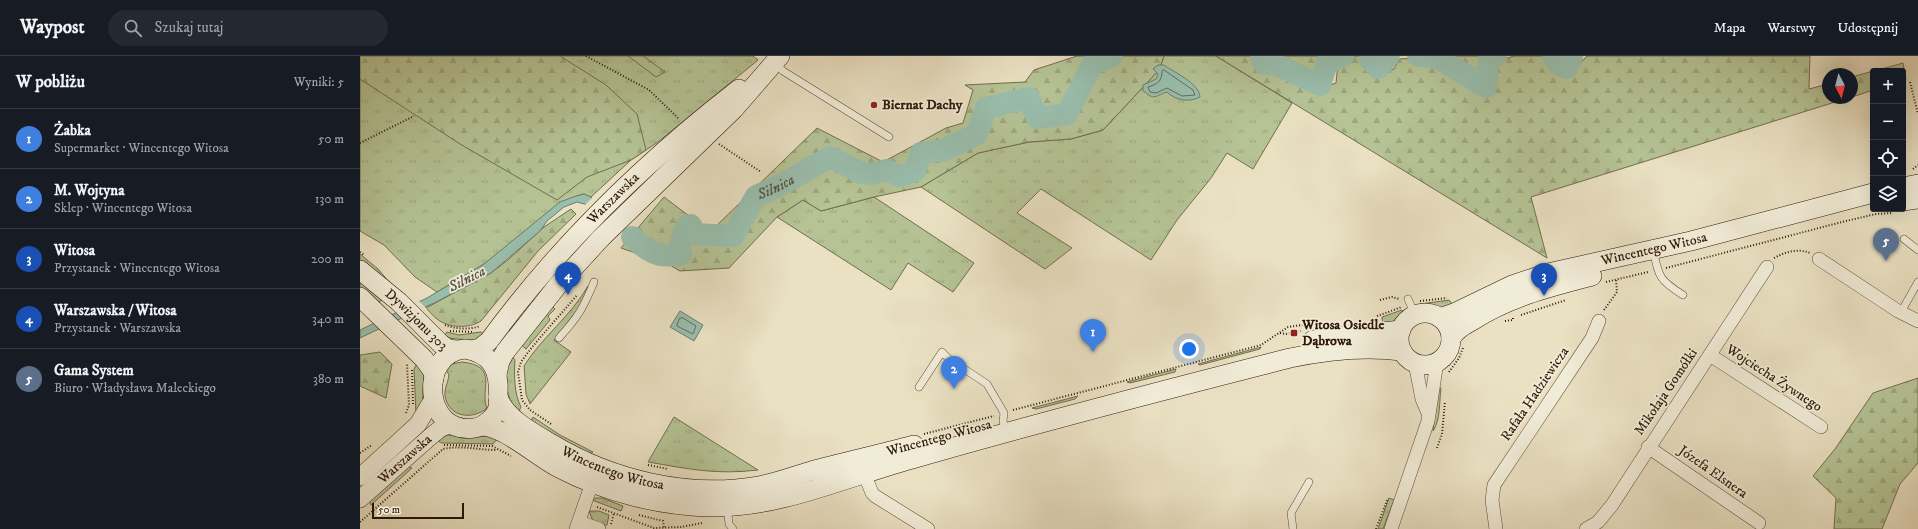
<!DOCTYPE html>
<html lang="pl">
<head>
<meta charset="utf-8">
<style>
  :root { --surface:#171b24; --page:#242831; --text:#f1f3f6; --muted:#9ea1a6; --line:#363941; --accent:#c59692 }
  body { margin:0; font-family:"IM FELL DW Pica",serif; background:var(--page); color:var(--text) }
  .controls { position:absolute; right:12px; top:12px; display:grid; overflow:hidden; border-radius:4px; box-shadow:0 4px 16px #0002 }
  .controls button { width:36px; height:36px; display:grid; place-items:center; padding:0; border:0; border-bottom:1px solid var(--line); background:var(--surface); color:var(--text); font:20px sans-serif }
  .compass { position:absolute; left:1462px; top:12px; width:36px; height:36px; border-radius:50%; background:var(--surface); box-shadow:0 4px 16px #0002; rotate:173deg }
  .scale { position:absolute; left:12px; bottom:10px; width:92px; box-sizing:border-box; padding-left:4px; border:2px solid #2e1808; border-top:0; font-size:11px; line-height:14px; white-space:nowrap; color:#2e1808; -webkit-text-stroke:3px #f1ecd8; paint-order:stroke }
  .you { position:absolute; left:829px; top:293px; width:14px; height:14px; margin:-10px; border:3px solid #fff; border-radius:50%; background:#1a73e8; box-shadow:0 0 0 6px #1a73e833 }
  .badge { display:grid; place-items:center; width:26px; height:26px; border-radius:50%; background:var(--accent); color:#fff; font-size:13px; font-weight:700 }
  .pin { position:absolute; translate:-50% -33px; filter:drop-shadow(0 1px 2px #0008) }
  .pin::after { content:''; position:absolute; top:21px; width:14px; height:12px; background:inherit; clip-path:polygon(0 0,100% 0,50% 100%) }
  .list { margin:0; padding:0; list-style:none }
  h2 { display:flex; justify-content:space-between; align-items:center; height:52px; margin:0; padding:0 16px; font-size:17px }
  h2 small { font-size:13px; font-weight:400; color:var(--muted) }
  .list li { display:grid; grid-template-columns:26px 1fr auto; gap:12px; align-items:center; box-sizing:border-box; height:60px; padding:0 16px; border-top:1px solid var(--line) }
  .list b { display:block; font-size:15px; white-space:nowrap }
  .list p { margin:0; font-size:13px; white-space:nowrap; color:var(--muted) }
  .list em { font-size:13px; font-style:normal; color:var(--muted) }
  .icon { flex:none; width:22px; height:22px; fill:none; stroke:currentColor; stroke-width:2; stroke-linecap:round; stroke-linejoin:round }
  .map { position:relative; flex:none; width:1558px; height:473px; overflow:hidden }
  header { display:flex; align-items:center; gap:24px; box-sizing:border-box; height:56px; padding:0 20px; background:var(--surface); border-bottom:1px solid var(--line) }
  header strong { font-size:19px }
  nav { display:flex; gap:22px; margin-inline-start:auto; font-size:14px }
  .search { width:280px; height:36px; background:var(--page); display:flex; align-items:center; gap:10px; box-sizing:border-box; padding:0 14px; border-radius:22px; color:var(--muted); font-size:15px }
  main { display:flex }
  aside { flex:1; background:var(--surface) }
  .map>svg:first-child { display:block }
</style>
</head>
<body>
<header>
<strong>Waypost</strong>
<div class="search"><svg class="icon" aria-label="search" viewBox="0 0 24 24"><circle cx="10" cy="10" r="6"/><path d="M15 15l6 6"/></svg>Szukaj tutaj</div>
<nav><a>Mapa</a><a>Warstwy</a><a>Udostępnij</a></nav>
</header>
<main>
<aside>
<h2>W pobliżu<small>Wyniki: 5</small></h2>
<ul class="list">
<li><span class="badge" style="background:#3f7fe0">1</span><div><b>Żabka</b><p>Supermarket · Wincentego Witosa</p></div><em>50 m</em></li>
<li><span class="badge" style="background:#3f7fe0">2</span><div><b>M. Wojtyna</b><p>Sklep · Wincentego Witosa</p></div><em>130 m</em></li>
<li><span class="badge" style="background:#1a4fb4">3</span><div><b>Witosa</b><p>Przystanek · Wincentego Witosa</p></div><em>200 m</em></li>
<li><span class="badge" style="background:#1a4fb4">4</span><div><b>Warszawska / Witosa</b><p>Przystanek · Warszawska</p></div><em>340 m</em></li>
<li><span class="badge" style="background:#5c6f8a">5</span><div><b>Gama System</b><p>Biuro · Władysława Maleckiego</p></div><em>380 m</em></li>
</ul>
</aside>
<div class="map">
<svg width="1558" height="473" viewBox="0 0 1558 473">
  <defs>
    <pattern id="grass-tufts" width="24" height="20" patternUnits="userSpaceOnUse"><rect width="24" height="20" fill="#b5c395"/><path d="M3 7l-1-3M5 7V3M7 7l1-3M15 17l-1-3M17 17v-4M19 17l1-3" fill="none" stroke="#9ca77f"/></pattern>
    <pattern id="forest-firs" width="22" height="20" patternUnits="userSpaceOnUse"><rect width="22" height="20" fill="#b5c395"/><path d="M5 1l3.5 6h-7zM16 11l3.5 6h-7z" fill="#9ca77f"/></pattern>
  </defs>
  <rect width="100%" height="100%" fill="#eae1c3"/>
  <filter id="stains"><feTurbulence type="fractalNoise" baseFrequency=".005" numOctaves="4"/><feColorMatrix values="0 0 0 0 .2 0 0 0 0 .09 0 0 0 0 .02 0 0 0 .5 -.17"/></filter>
  <radialGradient id="worn" r=".72"><stop offset=".6" stop-color="#630" stop-opacity="0"/><stop offset="1" stop-color="#630" stop-opacity=".3"/></radialGradient>
  <g fill="url(#grass-tufts)" stroke="#726e4e">
    <polygon points="0,0 393,0 398,4 298,86 271,104 231,141 224,138 216,140 124,208 77,236 55,221 24,189 0,175"/>
    <polygon points="804,0 856,0 932,47 893,113 867,97 851,122 817,164 791,204 681,133 657,157 712,192 685,213 561,131 618,97 669,86 711,83 743,74 799,14"/>
    <polygon points="514,141 614,207 593,236 548,207 531,234 417,161 443,144 461,155"/>
    <polygon points="0,198 18,213 35,233 0,206"/>
    <polygon points="0,222 25,243 16,247 0,233"/>
    <path d="M 228,230 L 221,249 L 194,284 L 211,296 L 170,348 L 166,338 L 164,310 C 182,281 211,260 228,230 Z"/>
    <polygon points="1089,244 1095,252 1079,254 1062,251 1060,248"/>
    <polygon points="193,251 195,253 188,260 190,264 166,293 158,286"/>
    <polygon points="1042,254 1043,260 1034,269 1023,272 1022,261"/>
    <path d="M 87,276 L 99,279 L 121,276 L 125,279 C 122,281 119,283 116,284 C 111,285 88,282 83,281 Z"/>
    <polygon points="901,291 900,293 840,309 838,308"/>
    <path d="M 150,297 L 155,304 C 154,319 154,338 161,351 L 158,357 C 144,341 144,316 150,297 Z"/>
    <polygon points="58,306 64,319 62,353 56,359 54,313"/>
    <path d="M 102,306 C 140,310 119,334 127,352 C 113,364 89,362 85,340 C 84,333 88,327 89,319 L 85,312 L 92,308 Z"/>
    <polygon points="816,313 815,316 770,327 767,326"/>
    <path d="M 1077,332 L 1081,332 C 1079,346 1081,363 1073,375 Z"/>
    <polygon points="718,340 715,343 676,353 672,352"/>
    <polygon points="173,361 200,379 233,396 228,399 170,366"/>
    <path d="M 314,361 L 398,414 C 356,419 329,413 288,406 Z"/>
    <polygon points="89,379 103,382 127,380 138,382 133,388 82,387 78,385 85,380"/>
    <polygon points="47,410 52,412 11,449 9,444"/>
    <polygon points="236,442 242,442 263,450 261,455 232,444"/>
    <polygon points="1029,442 1034,444 1023,473 1018,473"/>
    <polygon points="229,455 239,455 249,459 247,469 241,469 233,465"/>
  </g>
  <g fill="url(#forest-firs)" stroke="#726e4e">
    <polygon points="0,0 200,0 246,29 277,58 286,94 271,104 227,121 197,144 100,88 0,23"/>
    <polygon points="268,0 283,0 305,16 296,21"/>
    <polygon points="717,0 804,0 799,14 743,74 711,83 669,86 618,97 561,131 514,141 461,155 443,144 417,161 369,212 320,215 308,208 261,192 304,141 350,176 457,72 523,106 586,72 603,67 613,34 605,29 665,26 674,14"/>
    <path d="M 856,0 L 899,0 L 902,9 L 941,27 L 962,32 L 976,27 L 978,7 L 995,0 L 1006,0 L 1008,10 L 1018,18 L 1034,13 C 1036,10 1037,5 1040,3 C 1059,0 1086,15 1101,24 C 1109,29 1119,32 1127,35 L 1134,28 L 1138,5 L 1154,0 L 1187,0 C 1192,9 1202,13 1212,16 L 1227,0 L 1450,0 L 1449,33 L 1468,28 L 1468,42 L 1488,42 L 1171,141 L 1187,202 Z"/>
    <polygon points="908,0 977,0 965,5 967,19 956,25 931,11 909,2"/>
    <polygon points="1080,0 1128,0 1123,27"/>
    <polygon points="1543,7 1546,24 1543,25 1543,15 1515,15"/>
    <polygon points="1513,15 1513,34 1492,41 1492,21"/>
    <path d="M 211,153 L 216,158 L 178,195 L 121,265 C 109,273 88,272 77,263 C 73,260 69,255 66,252 L 131,217 L 148,204 L 184,171 Z"/>
    <polygon points="20,296 32,308 26,342 0,330 0,299"/>
    <polygon points="1558,322 1558,407 1540,428 1522,473 1474,473 1476,442 1453,420 1475,393 1513,337"/>
  </g>
  <g fill="#99bead" stroke="#6e7c6b">
    <path d="M 798,9 L 804,9 C 815,17 839,27 840,41 C 829,47 815,44 807,36 C 796,39 794,46 783,34 L 783,29 L 796,23 L 798,18 L 793,13 Z"/>
    <polygon points="224,138 231,141 279,183 299,195 295,201 278,191 228,149 217,146 204,151 187,165 180,175 131,217 76,246 0,282 0,274 67,242 124,208 200,146 216,140"/>
    <polygon points="320,255 343,269 334,285 310,271"/>
  </g>
  <g fill="#eae1c3">
    <polygon points="234,140 252,156 243,164 224,150"/>
    <polygon points="256,159 274,175 266,184 247,168"/>
    <polygon points="58,244 67,253 44,264 36,255"/>
  </g>
  <g fill="none" stroke-linecap="round" stroke-linejoin="round">
    <g stroke="#646b5a" stroke-width="1">
      <path d="M 804,14 L 833,34 L 835,39 L 822,40 L 807,32 L 796,37 L 790,36 L 788,31 C 797,28 802,26 802,15 Z"/>
      <polygon points="320,262 323,262 336,270 333,278 317,270"/>
    </g>
    <g stroke="#99bead" stroke-width="22">
      <polyline points="901,0 904,8 917,9 960,29 967,7 983,0"/>
      <polyline points="1010,0 1010,4 1018,12 1029,0"/>
      <polyline points="1058,0 1076,1 1126,31 1129,3 1136,0"/>
      <polyline points="1193,0 1198,8 1207,12 1212,0"/>
      <path id="s1" d="M 272,181 C 288,196 299,203 321,198 L 319,191 L 326,171 L 331,169 L 334,178 L 373,180 L 396,140 L 417,131 L 470,101 L 501,117 L 512,118 L 526,114 L 541,120 L 555,115 L 561,97 L 584,94 L 617,78 L 626,52 L 669,42 L 677,62 L 707,58 L 732,9 L 752,0"/>
    </g>
    <defs>
      <g id="service">
        <polyline points="415,8 423,15 529,81"/>
        <polyline points="1544,183 1558,194"/>
        <path d="M 1293,194 C 1299,221 1299,224 1323,239"/>
        <polyline points="1048,243 1055,259"/>
        <polyline points="1541,256 1558,226"/>
        <path d="M 199,282 C 218,261 223,253 234,226"/>
        <polyline points="559,331 582,296 589,303 627,328 644,357 643,365 646,377"/>
        <polyline points="367,450 369,468 373,473"/>
        <polyline points="933,473 931,457 949,426"/>
      </g>
      <g id="minor">
        <polyline points="1459,203 1538,255 1558,265"/>
        <polyline points="1350,299 1461,371"/>
        <polyline points="1055,307 1062,343 1068,357"/>
        <polyline points="1288,391 1399,467"/>
        <polyline points="504,417 512,437 515,440 568,473"/>
        <polyline points="219,466 239,473"/>
        <polyline points="216,473 232,427"/>
        <polyline points="1031,473 1068,365 1077,306"/>
        <polyline points="1136,473 1132,444 1134,429 1232,282 1239,265"/>
        <polyline points="1226,473 1238,466 1252,449 1407,211"/>
      </g>
      <g id="tertiary">
        <polyline points="0,421 58,368 73,343"/>
        <path id="s2" d="M 0,443 L 70,381 L 81,372 L 92,368"/>
      </g>
      <g id="secondary">
        <polyline points="1543,131 1558,128"/>
        <polyline points="1543,145 1558,143"/>
        <path id="s3" d="M 0,214 L 39,246 L 81,288 L 88,293 L 96,294"/>
        <polyline points="0,241 64,303 74,317 74,323"/>
        <circle cx="1065" cy="283" r="26"/>
        <path id="s4" d="M 1080,262 L 1094,257 L 1152,229 L 1188,217 L 1331,185 L 1513,137"/>
        <path d="M 1091,282 C 1096,274 1103,270 1112,265 C 1149,241 1190,231 1232,220"/>
        <polyline points="953,284 1041,274"/>
        <path d="M 105,293 C 131,297 140,314 138,339 C 138,343 139,347 138,351 C 136,361 123,371 114,372 C 63,379 58,297 105,293 Z"/>
        <path id="s5" d="M 112,294 L 120,292 L 129,285 C 199,189 285,106 379,33"/>
        <polyline points="137,318 140,305 145,296 198,229 241,182 374,53 420,0"/>
        <path id="s6" d="M 138,341 C 145,362 173,377 192,388 C 252,424 328,442 398,430 C 416,427 434,420 451,415 C 485,406 520,398 554,389"/>
        <path d="M 122,370 C 145,371 177,401 199,412 C 245,436 299,450 351,451 C 420,452 486,421 552,403 C 677,367 804,334 930,302 C 967,294 1004,290 1042,295"/>
      </g>
    </defs>
    <use href="#service" stroke="#5d4a37" stroke-width="8"/>
    <use href="#minor" stroke="#5d4a37" stroke-width="14"/>
    <use href="#tertiary" stroke="#5d4a37" stroke-width="18"/>
    <use href="#secondary" stroke="#2e1808" stroke-width="20"/>
    <g stroke="#2e1808" stroke-width="2" stroke-dasharray="1 2" stroke-linecap="butt">
      <polyline points="226,0 289,34 319,63"/>
      <polyline points="1550,26 1558,58"/>
      <polyline points="0,87 54,60"/>
      <polyline points="359,88 401,116"/>
      <polyline points="1553,113 1558,109"/>
      <polyline points="0,196 4,199"/>
      <path d="M 1414,202 C 1425,196 1438,192 1450,197"/>
      <polyline points="1306,212 1486,165 1516,158 1533,157"/>
      <polyline points="1246,226 1288,216"/>
      <polyline points="1020,244 1032,241 1039,243"/>
      <polyline points="1060,245 1087,242"/>
      <polyline points="1244,254 1257,236 1256,223"/>
      <polyline points="1161,259 1206,244"/>
      <polyline points="1017,260 1042,251"/>
      <polyline points="1145,265 1153,264 1153,260"/>
      <path d="M 85,269 C 95,273 110,274 120,270"/>
      <polyline points="90,275 114,276"/>
      <polyline points="920,277 926,278 941,275"/>
      <polyline points="1089,309 1098,296"/>
      <polyline points="52,314 53,348"/>
      <polyline points="1089,316 1099,302 1103,292"/>
      <polyline points="653,354 901,289 928,271 949,268"/>
      <polyline points="46,357 49,349 47,308"/>
      <path d="M 191,368 L 170,354 L 162,344 L 158,316 L 161,306 C 178,282 199,261 217,239"/>
      <polyline points="564,378 634,360"/>
      <polyline points="84,389 132,390 151,400"/>
      <polyline points="1077,392 1082,378 1085,345"/>
      <polyline points="0,397 12,389"/>
      <polyline points="288,409 308,413"/>
      <polyline points="237,451 294,472 321,471 342,467"/>
      <polyline points="279,459 303,465 304,472"/>
      <path d="M 0,466 L 83,393 C 101,389 119,394 137,394"/>
      <polyline points="251,468 254,457"/>
      <polyline points="1016,473 1028,442"/>
    </g>
    <use href="#service" stroke="#f1ecd8" stroke-width="7"/>
    <use href="#minor" stroke="#f1ecd8" stroke-width="13"/>
    <use href="#tertiary" stroke="#f1ecd8" stroke-width="17"/>
    <use href="#secondary" stroke="#f1ecd8" stroke-width="19"/>
  </g>
  <g fill="#8f2418" stroke="#f1ecd8" stroke-width="1.5">
    <circle cx="514" cy="49" r="4"/>
    <rect x="930" y="273" width="8" height="8" rx="2"/>
  </g>
  <g text-anchor="middle" dominant-baseline="central" stroke-width="3.5" stroke-linejoin="round" paint-order="stroke">
    <g font-size="14" font-weight="bold" fill="#2e1808" stroke="#f1ecd8" text-anchor="start">
      <text x="522" y="49">Biernat Dachy</text>
      <text x="942" y="269">Witosa Osiedle<tspan x="942" dy="16">Dąbrowa</tspan></text>
    </g>
    <g font-size="14" fill="#2e1808" stroke="#f1ecd8">
      <text stroke="none"><textPath href="#s5" startOffset="209">Warszawska</textPath></text>
      <text stroke="none"><textPath href="#s4" startOffset="226">Wincentego Witosa</textPath></text>
      <text stroke="none"><textPath href="#s3" startOffset="75">Dywizjonu 303</textPath></text>
      <text transform="translate(1414 322) rotate(33)">Wojciecha Żywnego</text>
      <text transform="translate(1306 336) rotate(-56)">Mikołaja Gomółki</text>
      <text transform="translate(1175 338) rotate(-56)">Rafała Hadziewicza</text>
      <text transform="translate(579 382) rotate(-15)">Wincentego Witosa</text>
      <text stroke="none"><textPath href="#s2" startOffset="60">Warszawska</textPath></text>
      <text stroke="none"><textPath href="#s6" startOffset="139">Wincentego Witosa</textPath></text>
      <text transform="translate(1353 416) rotate(35)">Józefa Elsnera</text>
    </g>
    <g font-size="15" font-style="italic" fill="#535242" stroke="#f1ecd8">
      <text stroke="none"><textPath href="#s1" startOffset="205">Silnica</textPath></text>
      <text transform="translate(107 223) rotate(-27)">Silnica</text>
    </g>
  </g>
  <rect width="100%" height="100%" filter="url(#stains)"/>
  <rect width="100%" height="100%" fill="url(#worn)"/>
</svg>
<div class="controls">
<button>+</button>
<button>−</button>
<button><svg class="icon" aria-label="locate" viewBox="0 0 24 24"><circle cx="12" cy="12" r="6"/><path d="M12 2v4M12 18v4M2 12h4M18 12h4"/></svg></button>
<button><svg class="icon" aria-label="layers" viewBox="0 0 24 24"><path d="M12 4l9 5-9 5-9-5zM3 14l9 5 9-5"/></svg></button>
</div>
<svg class="compass" viewBox="-18 -18 36 36"><path d="M0-13l5 13h-10z" fill="#e53935"/><path d="M0 13l5-13h-10z" fill="#9ea1a6"/></svg>
<div class="scale">50 m</div>
<div class="you"></div>
<div class="pin badge" style="left:733px;top:296px;background:#3f7fe0">1</div>
<div class="pin badge" style="left:594px;top:333px;background:#3f7fe0">2</div>
<div class="pin badge" style="left:1184px;top:240px;background:#1a4fb4">3</div>
<div class="pin badge" style="left:208px;top:239px;background:#1a4fb4">4</div>
<div class="pin badge" style="left:1526px;top:205px;background:#5c6f8a">5</div>
</div>
</main>
</body>
</html>
